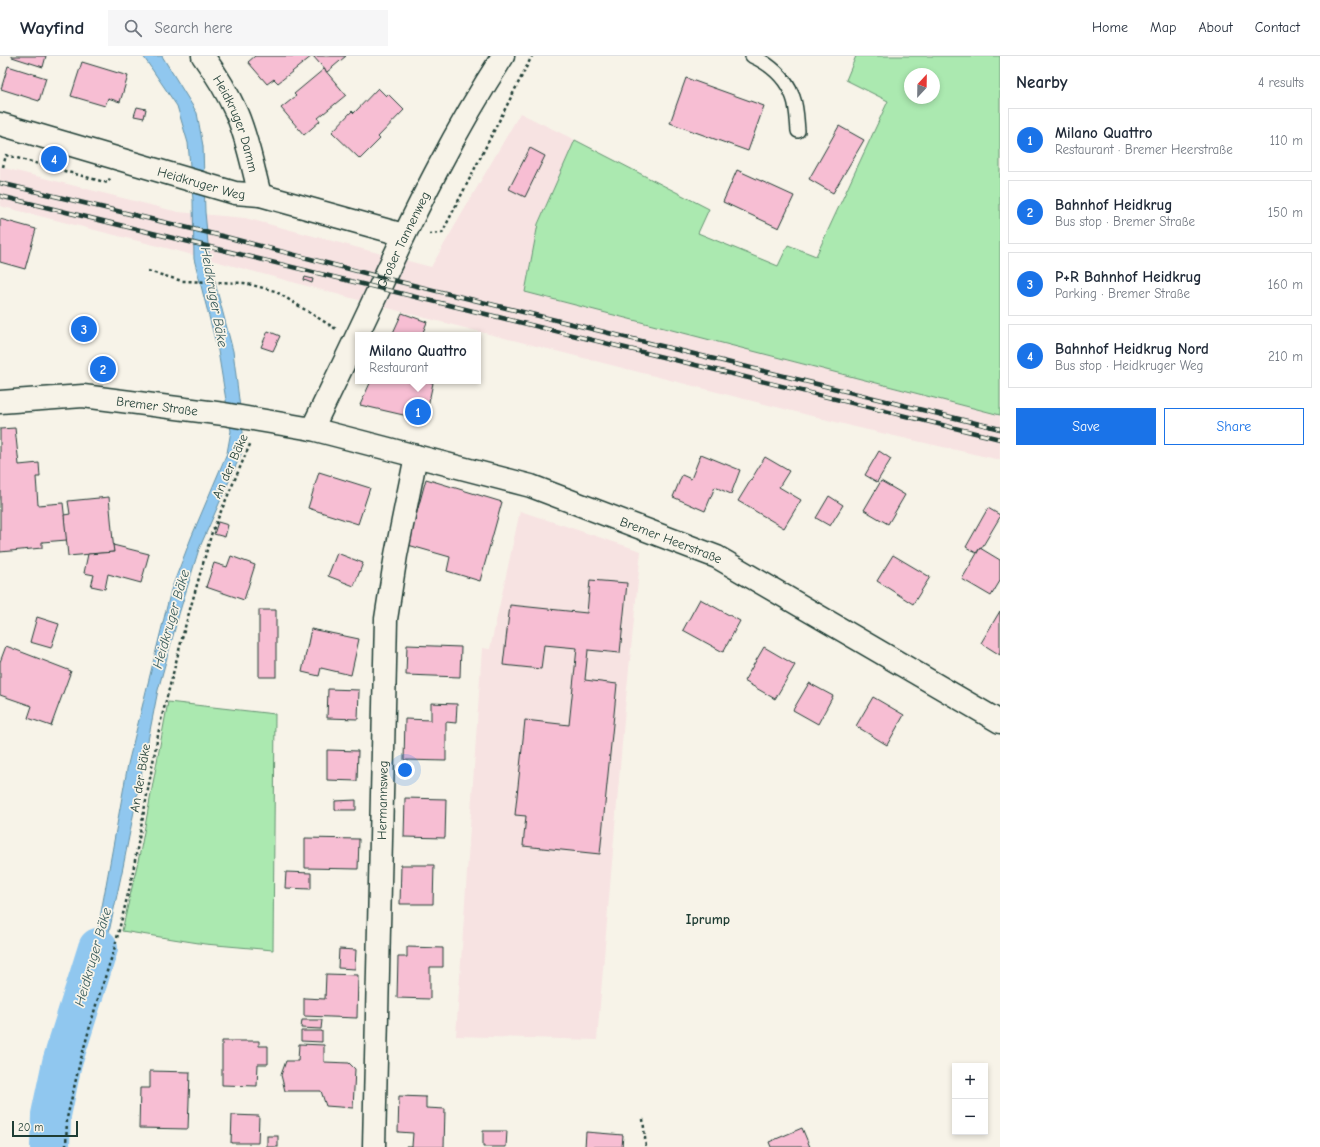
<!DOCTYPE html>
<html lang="en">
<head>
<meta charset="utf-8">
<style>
  :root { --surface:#fff; --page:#f6f6f7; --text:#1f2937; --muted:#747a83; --line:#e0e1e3; --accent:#1a73e8 }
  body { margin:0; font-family:"Comic Neue",sans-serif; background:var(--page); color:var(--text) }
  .controls { position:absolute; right:12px; bottom:12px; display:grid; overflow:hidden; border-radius:0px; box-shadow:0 2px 6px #0003 }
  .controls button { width:36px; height:36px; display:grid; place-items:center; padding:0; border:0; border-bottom:1px solid var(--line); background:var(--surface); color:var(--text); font:20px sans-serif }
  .compass { position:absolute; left:904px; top:12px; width:36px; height:36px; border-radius:50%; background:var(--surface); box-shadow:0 2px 6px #0003; rotate:22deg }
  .scale { position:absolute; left:12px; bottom:10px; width:66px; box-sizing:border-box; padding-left:4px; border:2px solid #1f3d34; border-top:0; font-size:11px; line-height:14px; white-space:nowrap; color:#1f3d34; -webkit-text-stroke:3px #f7f3e8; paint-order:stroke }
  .you { position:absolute; left:405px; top:714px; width:14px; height:14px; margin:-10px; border:3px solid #fff; border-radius:50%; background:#1a73e8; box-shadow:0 0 0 6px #1a73e833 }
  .badge { display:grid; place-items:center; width:26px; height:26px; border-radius:50%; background:var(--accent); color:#fff; font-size:13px; font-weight:700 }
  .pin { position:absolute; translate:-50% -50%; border:2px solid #fff; box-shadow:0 1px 4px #0006 }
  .popup { position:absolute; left:355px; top:276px; width:126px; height:52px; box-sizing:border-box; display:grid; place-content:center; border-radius:0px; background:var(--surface); filter:drop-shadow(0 1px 3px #0005); font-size:13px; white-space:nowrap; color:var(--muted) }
  .popup b { font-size:15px; color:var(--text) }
  .popup::after { content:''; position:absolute; left:50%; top:100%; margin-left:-8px; border:8px solid transparent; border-top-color:var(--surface) }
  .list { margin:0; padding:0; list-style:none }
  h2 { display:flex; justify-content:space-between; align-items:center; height:52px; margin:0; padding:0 16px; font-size:17px }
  h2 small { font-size:13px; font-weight:400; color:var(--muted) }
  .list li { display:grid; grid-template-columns:26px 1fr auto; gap:12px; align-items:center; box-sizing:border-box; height:64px; margin:0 8px 8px; padding:0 8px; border:1px solid var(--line); border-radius:0px }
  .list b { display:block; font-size:15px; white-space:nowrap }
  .list p { margin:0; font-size:13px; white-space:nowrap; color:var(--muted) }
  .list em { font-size:13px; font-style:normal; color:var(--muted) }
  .actions { display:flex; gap:8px; padding:12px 16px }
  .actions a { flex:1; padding:9px 0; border:1px solid var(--accent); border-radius:0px; text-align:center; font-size:14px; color:var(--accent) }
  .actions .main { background:var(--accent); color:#fff }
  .icon { flex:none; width:22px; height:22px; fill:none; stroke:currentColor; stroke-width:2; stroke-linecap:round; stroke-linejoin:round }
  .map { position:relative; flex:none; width:1000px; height:1091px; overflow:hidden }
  header { display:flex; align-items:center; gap:24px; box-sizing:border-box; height:56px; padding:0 20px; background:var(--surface); border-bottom:1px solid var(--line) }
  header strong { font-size:19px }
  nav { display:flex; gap:22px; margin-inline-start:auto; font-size:14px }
  .search { width:280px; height:36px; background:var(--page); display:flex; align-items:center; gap:10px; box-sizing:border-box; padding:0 14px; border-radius:0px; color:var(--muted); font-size:15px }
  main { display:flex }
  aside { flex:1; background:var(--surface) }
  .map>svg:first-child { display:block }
</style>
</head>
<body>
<header>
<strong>Wayfind</strong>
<div class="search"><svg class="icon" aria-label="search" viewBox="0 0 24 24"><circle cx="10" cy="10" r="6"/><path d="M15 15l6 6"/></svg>Search here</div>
<nav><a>Home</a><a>Map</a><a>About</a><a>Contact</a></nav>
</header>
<main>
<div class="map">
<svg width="1000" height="1091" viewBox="0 0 1000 1091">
  <rect width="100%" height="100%" fill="#f7f3e8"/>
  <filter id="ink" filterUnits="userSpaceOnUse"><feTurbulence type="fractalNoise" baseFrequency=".025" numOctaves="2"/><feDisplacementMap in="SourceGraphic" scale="8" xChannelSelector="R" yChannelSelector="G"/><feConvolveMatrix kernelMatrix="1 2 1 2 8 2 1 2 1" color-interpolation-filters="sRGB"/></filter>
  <g filter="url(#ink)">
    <g fill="#f7e3e2">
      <polygon points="520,57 575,84 538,168 525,236 1000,359 1000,404 855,371 410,258 174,194 0,150 0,111 178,156 245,162 431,211"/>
      <polygon points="520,455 641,495 625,652 597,984 456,980 482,592 490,593"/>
    </g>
    <g fill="#abe9b0" stroke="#659372" fill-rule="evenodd">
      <path d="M 856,0 L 1000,0 L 1000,359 L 525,236 L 538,168 L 575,84 L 709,153 L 698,177 L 778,210 L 788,189 L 816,200 L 888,45 L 846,24 ZM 910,18 L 934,18 L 934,42 L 910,42 Z"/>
      <polygon points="168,646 275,658 273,894 205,888 122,875 141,792"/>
    </g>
    <polygon fill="#90c7ef" stroke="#6390a4" points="143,0 162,0 197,57 203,90 205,156 210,208 233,295 243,376 241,398 199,493 179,558 158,634 123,811 109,876 82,944 98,873 128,708 171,534 191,482 227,397 231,375 218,295 194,203 193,144 188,87 177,50"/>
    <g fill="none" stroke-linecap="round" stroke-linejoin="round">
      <polyline stroke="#90c7ef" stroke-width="40" points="50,1091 51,1059 62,1007 98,892"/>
    </g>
    <g fill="#f7bed3" stroke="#1f3d34">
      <polygon points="12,0 46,0 43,11 12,1"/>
      <polygon points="255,0 312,0 278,27 274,23 267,28 248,6"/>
      <polygon points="313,0 346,0 327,16"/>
      <polygon points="82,6 128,20 120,46 108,42 105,50 71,40"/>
      <polygon points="8,10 46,22 39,45 1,33"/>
      <polygon points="324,13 346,39 318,62 320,65 304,79 281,52 296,40 294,38"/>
      <polygon points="686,22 764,50 748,95 670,67"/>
      <polygon points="378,32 386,40 388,38 404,54 378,81 380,83 360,103 332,76 352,55 354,57"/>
      <polygon points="137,51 146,53 144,62 134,60"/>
      <polygon points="839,70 864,84 833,137 809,123"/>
      <polygon points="530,92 545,100 525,141 509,133"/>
      <polygon points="737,114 794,140 779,172 723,146"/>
      <polygon points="0,163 36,173 25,213 0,206"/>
      <polygon points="305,221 313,223 312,227 304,224"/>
      <polygon points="402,257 427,266 422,279 392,279"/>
      <polygon points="268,275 280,280 273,295 261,291"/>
      <polygon points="371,325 427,325 433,327 425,364 360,349"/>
      <polygon points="15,372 19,409 39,407 40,421 36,421 38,449 63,447 67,484 42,486 42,492 0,496 0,373"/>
      <polygon points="879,395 891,403 877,426 865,419"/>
      <polygon points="701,398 740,414 731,438 715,431 705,455 673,441 682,419 691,423"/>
      <polygon points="765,401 789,415 779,431 801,444 784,472 738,445"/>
      <polygon points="319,416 370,432 358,468 308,452"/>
      <polygon points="426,423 502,446 480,525 447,515 450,501 408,489"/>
      <polygon points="881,425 905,439 888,468 864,454"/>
      <polygon points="829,440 843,449 830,470 816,462"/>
      <polygon points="109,441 114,496 68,500 64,459 70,458 68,445"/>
      <polygon points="988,452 1000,459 1000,461 981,493 980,492 976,497 966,491"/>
      <polygon points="218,466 228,469 225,481 214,478"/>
      <polygon points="113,489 149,498 141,527 108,518 105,533 91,530 94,519 84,517 88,498 114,496"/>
      <polygon points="980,492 1000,504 1000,525 991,540 962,523"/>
      <polygon points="337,497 363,507 354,530 328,520"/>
      <polygon points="893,499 930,521 913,548 877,525"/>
      <polygon points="231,500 255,509 244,544 206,531 214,507 227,511"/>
      <polygon points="590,524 627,527 620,597 588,594 585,624 617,628 600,798 523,790 526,760 515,759 525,664 569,669 577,592 544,589 541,613 503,609 510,549 587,557"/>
      <polygon points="700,543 740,565 723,596 683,574"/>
      <rect x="259" y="554" width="17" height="67"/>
      <polygon points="1000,555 1000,599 981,587"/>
      <polygon points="37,561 59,568 51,592 30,586"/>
      <polygon points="311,573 359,583 351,619 321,612 319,620 302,616"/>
      <polygon points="407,589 461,591 460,621 406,619"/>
      <polygon points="6,590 71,615 51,670 28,662 32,650 0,639 0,606"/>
      <polygon points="764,591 795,609 775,643 744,625"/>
      <polygon points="809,627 833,640 818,668 793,654"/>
      <polygon points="328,633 359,634 358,663 327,662"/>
      <polygon points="873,641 904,659 887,689 856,670"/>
      <polygon points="431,647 457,648 456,667 446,666 446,705 404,704 405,663 431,664"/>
      <polygon points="327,694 358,695 357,725 327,724"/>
      <polygon points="405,742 446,743 445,782 404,781"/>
      <polygon points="356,744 356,754 335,754 335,745"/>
      <polygon points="305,782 359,783 358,813 305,812"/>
      <polygon points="401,809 434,809 433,848 400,848"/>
      <polygon points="286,816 311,817 311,833 285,832"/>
      <polygon points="407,891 443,892 443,911 430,911 430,943 397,942 398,901 407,901"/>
      <polygon points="339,893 356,894 355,913 338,912"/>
      <polygon points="326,918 358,919 357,962 304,960 304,942 325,943"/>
      <polygon points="302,964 322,964 321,973 301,972"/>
      <polygon points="301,975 322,975 322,986 301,985"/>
      <polygon points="222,985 259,985 259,990 268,990 268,1008 258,1008 257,1030 222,1029"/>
      <polygon points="299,988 324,989 324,1006 349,1007 355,1013 353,1052 326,1050 321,1035 285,1035 281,1019 286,1005 298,1005"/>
      <polygon points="150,1015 190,1016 188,1073 139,1072 140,1032 150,1032"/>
      <polygon points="399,1040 426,1041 426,1052 445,1053 444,1091 406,1091 406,1090 412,1090 413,1077 398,1076"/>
      <polygon points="232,1059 259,1060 258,1087 231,1087"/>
      <polygon points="802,1072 810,1091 771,1091 769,1086"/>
      <polygon points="483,1075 507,1075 506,1091 483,1091"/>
      <polygon points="586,1076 623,1079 622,1091 585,1091"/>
      <rect x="267" y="1080" width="11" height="11"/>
    </g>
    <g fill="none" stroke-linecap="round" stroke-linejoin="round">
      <defs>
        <path id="lane" d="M 752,0 C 770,8 786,22 793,41 C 797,51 797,65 798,75"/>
        <g id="street">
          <path id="s1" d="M 203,0 C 216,18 227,36 236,56 C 247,80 253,113 260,139"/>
          <path id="s2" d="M 0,68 L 235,137 L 260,139 L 404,179"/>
          <path id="s3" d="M 374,1091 L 386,563 L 396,499 L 416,400"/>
        </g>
        <g id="secondary">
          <path id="s4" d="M 0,346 L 83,340 L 224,358 L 312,373 L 531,430 L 717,501 L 1000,666"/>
          <path id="s5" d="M 312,373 C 335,326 357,280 379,233 C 416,153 455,74 503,0"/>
        </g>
      </defs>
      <use href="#lane" stroke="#1f3d34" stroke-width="16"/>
      <use href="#street" stroke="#1f3d34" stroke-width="25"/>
      <use href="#secondary" stroke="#1f3d34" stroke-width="25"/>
      <g stroke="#1f3d34" stroke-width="2.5" stroke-dasharray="3 3" stroke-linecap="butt">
        <polyline points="3,111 6,99 108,127 110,122"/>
        <polyline points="429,178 442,177 532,0"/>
        <polyline points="148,215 182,225 244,227 275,235 336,273"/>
        <polyline points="643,1063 646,1091"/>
        <polyline points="66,1091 67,1062 80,1006 96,949 114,894 131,826 160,668 185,571 212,476 251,386"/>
      </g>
      <use href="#lane" stroke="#f7f3e8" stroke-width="13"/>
      <use href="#street" stroke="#f7f3e8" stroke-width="22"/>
      <use href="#secondary" stroke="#f7f3e8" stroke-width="22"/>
      <defs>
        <g id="rail">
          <polyline points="0,127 226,181 384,222 1000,373"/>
          <polyline points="0,140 1000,383"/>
        </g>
      </defs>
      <use href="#rail" stroke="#1f3d34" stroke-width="4.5"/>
      <use href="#rail" stroke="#f7f3e8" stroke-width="3" stroke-dasharray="9" stroke-linecap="butt"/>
    </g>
  </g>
  <g text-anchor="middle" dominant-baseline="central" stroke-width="3.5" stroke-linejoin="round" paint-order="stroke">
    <g font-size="13" fill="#1f3d34" stroke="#f7f3e8">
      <text stroke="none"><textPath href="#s1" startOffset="76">Heidkruger Damm</textPath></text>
      <text stroke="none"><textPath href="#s2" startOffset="210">Heidkruger Weg</textPath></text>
      <text stroke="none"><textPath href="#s5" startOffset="210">Großer Tannenweg</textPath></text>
      <text stroke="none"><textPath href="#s4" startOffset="158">Bremer Straße</textPath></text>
      <text transform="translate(230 410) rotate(-66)">An der Bäke</text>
      <text stroke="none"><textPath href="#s4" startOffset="691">Bremer Heerstraße</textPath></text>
      <text transform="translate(140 722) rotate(-80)">An der Bäke</text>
      <text stroke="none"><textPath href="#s3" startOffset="347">Hermannsweg</textPath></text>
    </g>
    <g font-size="14" font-style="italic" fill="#365959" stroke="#f7f3e8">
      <text transform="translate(214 241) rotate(80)">Heidkruger Bäke</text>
      <text transform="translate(171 563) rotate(-74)">Heidkruger Bäke</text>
      <text transform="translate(93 901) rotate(-74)">Heidkruger Bäke</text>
    </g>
    <g font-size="14" font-weight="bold" fill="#1f3d34" stroke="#f7f3e8">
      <text x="708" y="863">Iprump</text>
    </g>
  </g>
</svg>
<div class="controls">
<button>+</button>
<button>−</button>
</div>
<svg class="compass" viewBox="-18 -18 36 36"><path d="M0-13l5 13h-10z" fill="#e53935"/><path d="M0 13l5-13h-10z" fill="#747a83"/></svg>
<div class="scale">20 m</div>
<div class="you"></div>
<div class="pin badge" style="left:418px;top:356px">1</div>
<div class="popup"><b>Milano Quattro</b>Restaurant</div>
<div class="pin badge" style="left:103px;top:313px">2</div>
<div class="pin badge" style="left:84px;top:273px">3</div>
<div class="pin badge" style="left:54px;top:103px">4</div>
</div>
<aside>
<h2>Nearby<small>4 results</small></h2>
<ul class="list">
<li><span class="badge">1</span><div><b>Milano Quattro</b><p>Restaurant · Bremer Heerstraße</p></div><em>110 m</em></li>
<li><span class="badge">2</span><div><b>Bahnhof Heidkrug</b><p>Bus stop · Bremer Straße</p></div><em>150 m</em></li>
<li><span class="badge">3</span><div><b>P+R Bahnhof Heidkrug</b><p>Parking · Bremer Straße</p></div><em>160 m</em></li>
<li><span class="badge">4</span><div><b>Bahnhof Heidkrug Nord</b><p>Bus stop · Heidkruger Weg</p></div><em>210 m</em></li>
</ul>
<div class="actions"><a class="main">Save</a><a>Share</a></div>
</aside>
</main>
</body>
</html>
